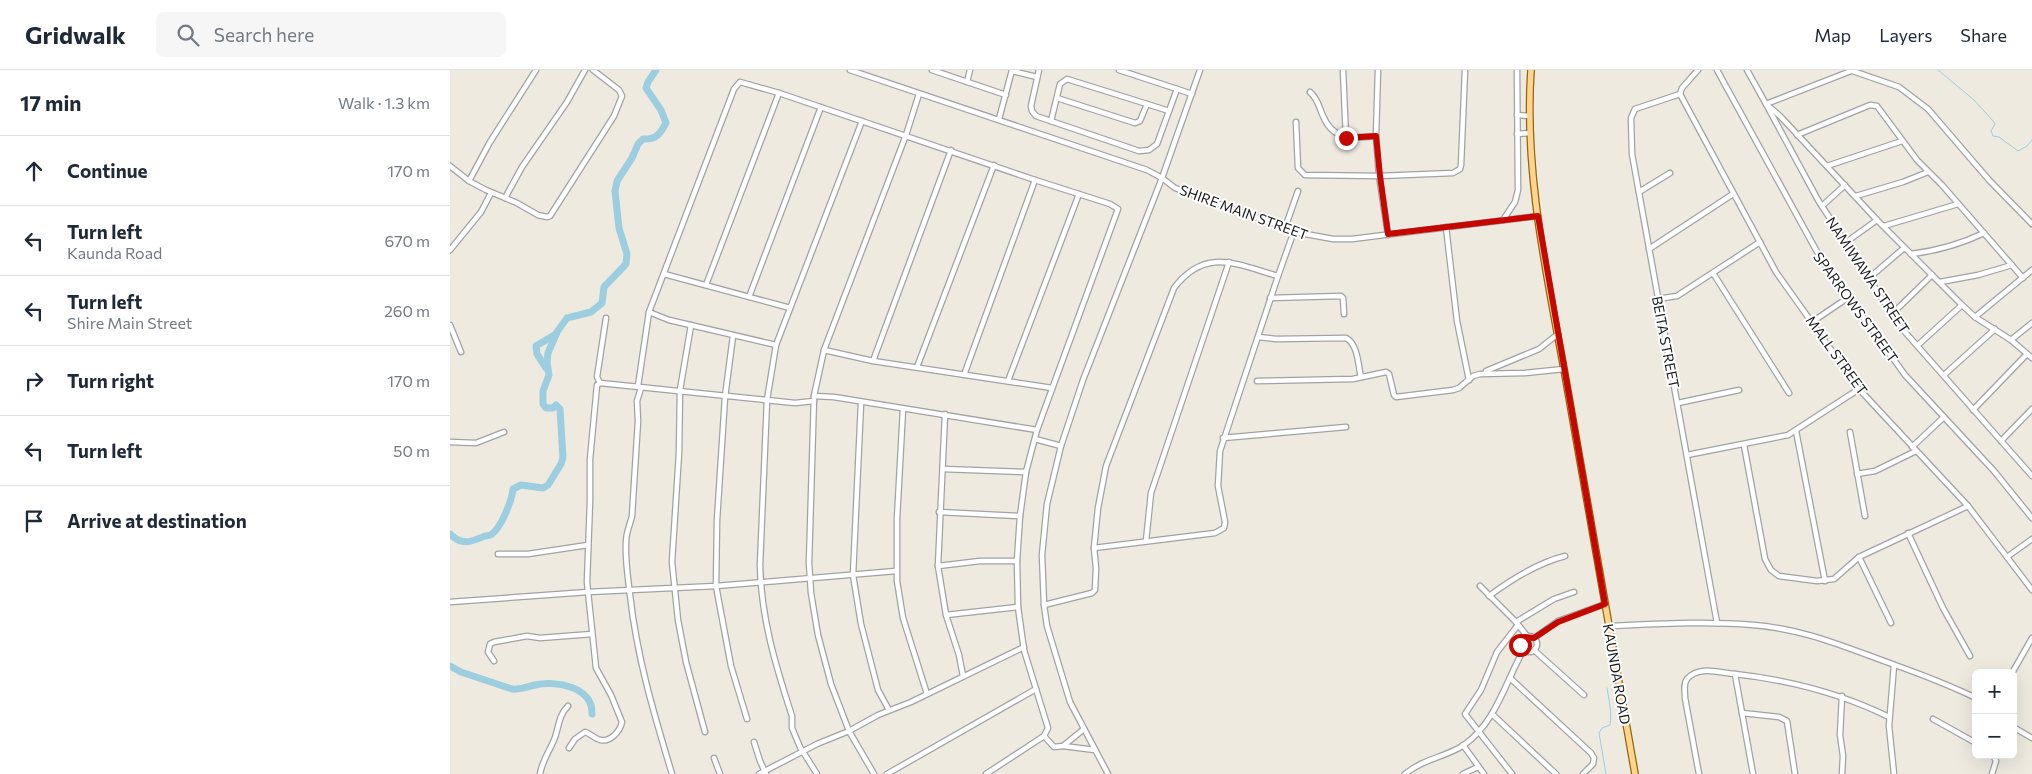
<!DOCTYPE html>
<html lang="en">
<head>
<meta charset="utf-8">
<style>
  :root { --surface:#fff; --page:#f6f6f7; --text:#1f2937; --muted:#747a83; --line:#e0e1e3 }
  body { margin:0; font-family:Commissioner,sans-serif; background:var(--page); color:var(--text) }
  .controls { position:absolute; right:15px; bottom:15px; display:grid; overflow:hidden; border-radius:8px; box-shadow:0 5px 20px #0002 }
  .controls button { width:45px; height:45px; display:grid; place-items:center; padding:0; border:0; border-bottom:1px solid var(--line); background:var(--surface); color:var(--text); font:25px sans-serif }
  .stop { position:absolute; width:15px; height:15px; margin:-11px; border:4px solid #c60700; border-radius:50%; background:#fff }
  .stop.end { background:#c60700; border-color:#fff; box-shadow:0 1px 5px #0008 }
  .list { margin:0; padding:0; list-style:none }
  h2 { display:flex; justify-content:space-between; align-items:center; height:65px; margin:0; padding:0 20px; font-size:21px }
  h2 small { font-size:16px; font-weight:400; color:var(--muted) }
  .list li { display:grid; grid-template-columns:32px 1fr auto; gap:15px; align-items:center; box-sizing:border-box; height:70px; padding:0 20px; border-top:1px solid var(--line) }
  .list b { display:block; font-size:19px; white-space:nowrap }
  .list p { margin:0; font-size:16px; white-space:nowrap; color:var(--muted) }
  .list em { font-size:16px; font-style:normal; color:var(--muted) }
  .icon { flex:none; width:28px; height:28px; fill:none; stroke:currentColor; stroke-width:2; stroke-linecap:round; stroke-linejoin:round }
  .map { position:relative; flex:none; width:1582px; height:704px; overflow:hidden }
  header { display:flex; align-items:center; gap:30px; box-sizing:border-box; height:70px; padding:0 25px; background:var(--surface); border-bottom:1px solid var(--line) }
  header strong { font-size:24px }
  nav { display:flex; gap:28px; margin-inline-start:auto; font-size:18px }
  .search { width:350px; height:45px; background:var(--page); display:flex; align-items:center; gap:12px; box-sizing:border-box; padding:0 18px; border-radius:8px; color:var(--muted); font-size:19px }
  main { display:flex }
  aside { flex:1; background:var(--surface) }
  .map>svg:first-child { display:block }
</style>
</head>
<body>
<header>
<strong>Gridwalk</strong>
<div class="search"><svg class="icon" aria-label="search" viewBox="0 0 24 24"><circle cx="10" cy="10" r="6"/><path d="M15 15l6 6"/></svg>Search here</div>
<nav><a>Map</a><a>Layers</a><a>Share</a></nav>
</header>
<main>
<aside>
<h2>17 min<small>Walk · 1.3 km</small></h2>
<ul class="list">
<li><svg class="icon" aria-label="ahead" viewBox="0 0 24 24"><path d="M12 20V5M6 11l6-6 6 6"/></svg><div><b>Continue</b></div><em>170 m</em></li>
<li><svg class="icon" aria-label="left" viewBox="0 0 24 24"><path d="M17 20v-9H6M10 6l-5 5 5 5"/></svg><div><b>Turn left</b><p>Kaunda Road</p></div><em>670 m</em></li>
<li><svg class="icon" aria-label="left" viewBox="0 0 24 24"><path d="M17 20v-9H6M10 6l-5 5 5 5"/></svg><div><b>Turn left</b><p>Shire Main Street</p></div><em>260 m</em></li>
<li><svg class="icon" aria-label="right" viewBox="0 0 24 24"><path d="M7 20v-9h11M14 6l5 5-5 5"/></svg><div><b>Turn right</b></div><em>170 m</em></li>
<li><svg class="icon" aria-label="left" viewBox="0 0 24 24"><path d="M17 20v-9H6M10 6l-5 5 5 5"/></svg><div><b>Turn left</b></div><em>50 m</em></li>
<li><svg class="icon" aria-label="arrive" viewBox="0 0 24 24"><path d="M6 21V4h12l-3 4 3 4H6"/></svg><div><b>Arrive at destination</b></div></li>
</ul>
</aside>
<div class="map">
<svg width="1582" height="704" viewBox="0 0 1582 704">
  <rect width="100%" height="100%" fill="#eeeae0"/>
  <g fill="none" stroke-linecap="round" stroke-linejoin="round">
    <g stroke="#9ccedf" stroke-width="1">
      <polyline points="1488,0 1524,30 1544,52 1545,54 1541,61 1543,66 1549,67 1568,81 1577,76 1582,70"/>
      <path d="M 1156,704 L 1149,663 L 1152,658 L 1160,655 C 1162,643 1159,630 1157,618"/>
    </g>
    <g stroke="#9ccedf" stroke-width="7">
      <polyline points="96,298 87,284 86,276 106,264"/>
      <path d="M 0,464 C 12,476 21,472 35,466 C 37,466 41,465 42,464 C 52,456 62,430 63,419 L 71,415 L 93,418 L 98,415 L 111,394 L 113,388 L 110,339 L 106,335 L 103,338 L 96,338 L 93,334 L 93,321 L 99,305 L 97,292 L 98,283 L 107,262 L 117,248 L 141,242 L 152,233 L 154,217 L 176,194 L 177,184 L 169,158 L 165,121 L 167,111 L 182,88 L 188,74 L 193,69 C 206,70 210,64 216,53 L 211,40 L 196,18 L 198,12 L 206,0"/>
      <path d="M 0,596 L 11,602 L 62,619 C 70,620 77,617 85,615 C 106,610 143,617 142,644"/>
    </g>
    <defs>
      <g id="minor">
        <polyline points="400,0 697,100 712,108 725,118 850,163 883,169 902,169 1088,146"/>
        <polyline points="482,0 556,25"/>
        <polyline points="589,0 581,36 582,41 586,46 689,81 699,80 707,74 727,19 669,0"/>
        <polyline points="893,0 896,68"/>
        <polyline points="928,0 926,66 929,106 938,165"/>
        <polyline points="1267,0 1371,189 1455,305 1544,401 1582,448"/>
        <polyline points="1297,0 1316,34 1330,46 1427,150 1512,235 1525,247 1561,270 1582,288"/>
        <polyline points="1400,0 1449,17 1478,39 1539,110 1582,154"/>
        <polyline points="562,1 587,7"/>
        <polyline points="1401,1 1316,34 1368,130 1442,244 1455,262 1582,406"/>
        <polyline points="517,12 520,0"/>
        <polyline points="727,19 742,24"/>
        <path d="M 860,22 C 868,29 869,37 873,46 C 884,72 903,68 926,66"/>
        <polyline points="1230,24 1326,202 1409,319 1518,436 1582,520"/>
        <polyline points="1230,24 1185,39 1181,48 1182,84 1267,553"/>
        <polyline points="1230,24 1232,18 1248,0"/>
        <polyline points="697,34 719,41"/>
        <polyline points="1067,45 1079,46"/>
        <polyline points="549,49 562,0"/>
        <polyline points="601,51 610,14 617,9 697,34 690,51 685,53 607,28"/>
        <polyline points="846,52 848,98 855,105 929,106 1003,103 1010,99 1011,95 1015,0"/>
        <polyline points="1067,64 1079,63"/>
        <polyline points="1347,65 1420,35 1427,36 1467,90 1492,115 1573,208"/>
        <polyline points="0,96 19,111 36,120 67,133 88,145 97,147 100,146 164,46 172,26 169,20 143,0"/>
        <polyline points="1377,96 1452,71"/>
        <polyline points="19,111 40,72 86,0"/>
        <polyline points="1189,122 1220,103"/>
        <polyline points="1406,126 1453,112 1478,102"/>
        <polyline points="55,128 72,97 117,32 135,0"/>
        <polyline points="1372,136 1395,115"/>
        <polyline points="1053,150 1065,132 1068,120 1067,0"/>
        <polyline points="1434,156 1508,134"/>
        <polyline points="996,157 1007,251 1019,310"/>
        <polyline points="835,158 848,121"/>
        <polyline points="1395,173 1427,150"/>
        <polyline points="1199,179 1283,124"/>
        <polyline points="0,180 31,142 41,123"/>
        <path d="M 1461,184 C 1486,181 1511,174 1534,163"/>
        <polyline points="1263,203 1339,323"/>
        <polyline points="214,204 340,238"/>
        <polyline points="1419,208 1454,178"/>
        <polyline points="1490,212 1528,205 1562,195"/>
        <polyline points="256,215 329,23"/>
        <polyline points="299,227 371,37"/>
        <polyline points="820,228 891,226 893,228 894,244"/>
        <polyline points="1207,229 1227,226 1310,172"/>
        <polyline points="199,242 219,250 326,275"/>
        <polyline points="1442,244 1482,205"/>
        <polyline points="1525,247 1582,200"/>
        <polyline points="1362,252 1399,227"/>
        <polyline points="0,255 11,282"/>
        <polyline points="241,255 230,320 229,383 222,492 228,550 236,592 255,662"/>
        <polyline points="283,266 275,327 267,450 266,516 281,596 297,649"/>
        <path d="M 808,267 L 826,269 L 896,268 C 908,274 908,295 911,307"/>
        <polyline points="1561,270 1582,253"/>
        <polyline points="1468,275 1512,235"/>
        <polyline points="374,280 423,291 602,318"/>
        <polyline points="423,291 501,80"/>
        <polyline points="467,297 544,95"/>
        <polyline points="1036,301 1089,279 1108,264"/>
        <polyline points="514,305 585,110"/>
        <polyline points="1494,305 1545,259"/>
        <polyline points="558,311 629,124"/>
        <polyline points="807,311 903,309 936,302 939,304 944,325 946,327 1003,320 1009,318 1023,306 1030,304 1075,303 1114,299"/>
        <polyline points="150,313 345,333 364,331"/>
        <polyline points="150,313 147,307 156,248"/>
        <polyline points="188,316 199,242 284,19 290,12 329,23 585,110 660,134 668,139 587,360 576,402 570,446 567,491 568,537 574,580 598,658 594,666 536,704"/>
        <path d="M 191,318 L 187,331 L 188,351 L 182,446 C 180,455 176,462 176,472 C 175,490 178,508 180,525 C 187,588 204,644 222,704"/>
        <polyline points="364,326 384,327 587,360"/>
        <polyline points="411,333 403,505 411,554 428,620 439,640"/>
        <polyline points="1228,333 1289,320"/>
        <polyline points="453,339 447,449 447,511 453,548 477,624"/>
        <polyline points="1523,340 1577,284"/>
        <polyline points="495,344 488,496 496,545 509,585 513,606"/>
        <polyline points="1346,361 1375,511"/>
        <polyline points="1400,362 1415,446"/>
        <polyline points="773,368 896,357"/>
        <polyline points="585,369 611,376"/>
        <polyline points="1551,371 1582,339"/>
        <polyline points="0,372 26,373 54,362"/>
        <polyline points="1294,375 1315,489 1321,500 1329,506 1367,511 1384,509 1409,487 1518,436"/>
        <polyline points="1462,377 1494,347"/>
        <polyline points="1237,385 1338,365 1409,319"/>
        <polyline points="493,399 576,402"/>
        <polyline points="1407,404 1425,401 1466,381"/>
        <polyline points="489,442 570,446"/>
        <polyline points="1458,463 1493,538 1520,586"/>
        <polyline points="696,471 701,423 779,192"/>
        <polyline points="644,478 765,463 774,458 775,452 768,416 770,381 828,206 844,161"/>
        <polyline points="48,484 78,484 138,475"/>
        <polyline points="1409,487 1441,553"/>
        <polyline points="1557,487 1582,469"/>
        <polyline points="488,496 530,491 567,491"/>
        <polyline points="1030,516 1066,552 1077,566"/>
        <path d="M 1039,526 C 1062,509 1087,493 1115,486"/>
        <polyline points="0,532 138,522 266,516 446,501"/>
        <path d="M 594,535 L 642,523 L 645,520 L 646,498 L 644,478 L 648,438 L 656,396 L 724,218 C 755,177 786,194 828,206"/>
        <polyline points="496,545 568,537"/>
        <polyline points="1066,552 1104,529 1124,522"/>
        <path d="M 1159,556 C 1207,554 1255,551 1303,555 C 1356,559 1397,578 1445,595 C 1473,605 1499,615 1526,628"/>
        <circle cx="1079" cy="574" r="8"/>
        <polyline points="1084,568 1108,551 1155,534"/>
        <polyline points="1085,581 1134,625"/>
        <polyline points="44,591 38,582 40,574 44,572 77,566 90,568 142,564"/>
        <polyline points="1444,595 1439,656 1444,704"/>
        <polyline points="1562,603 1582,568"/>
        <polyline points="1285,604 1303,704"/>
        <polyline points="1060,608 1141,683 1144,688 1143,694 1133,704"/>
        <polyline points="1392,626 1390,665 1393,686 1392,704"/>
        <polyline points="1292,643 1329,647 1337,651 1345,704"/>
        <polyline points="1042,644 1106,704"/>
        <polyline points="1483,649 1526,673"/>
        <polyline points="1563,657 1582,668"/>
        <polyline points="594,666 604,677 613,676 634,659"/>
        <polyline points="304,672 310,691 316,704"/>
        <polyline points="1013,675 1034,704"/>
        <polyline points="613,676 645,680"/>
        <path d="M 119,678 L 125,669 L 135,662 C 141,664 145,669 151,670 C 161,672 170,661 172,652 L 161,625 L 146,598 L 137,512 L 140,431 L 140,389 L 147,315 L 150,313"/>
        <polyline points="264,688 270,704"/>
        <path d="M 90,704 C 92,691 99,682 104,670 C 109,658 108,646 118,636"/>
        <polyline points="309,704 367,674 399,661 428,645 461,632 574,577"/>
        <path d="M 367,704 L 350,677 L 342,658 L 342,646 C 326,597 311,548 310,495 L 317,330 L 326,275 L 412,51"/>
        <polyline points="424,704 399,661 381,614 368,565 361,523 359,493 364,326 374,280 456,65 469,24"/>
        <polyline points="437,704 586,619"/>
        <polyline points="658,704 620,632 597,556 594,535 592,485 597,434 611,376 633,310 712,108 750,0"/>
        <path d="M 955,704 C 975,688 996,687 1014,675 C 1046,652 1055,613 1073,581"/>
        <polyline points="1013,704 1028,697"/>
        <polyline points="1062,704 1015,644 1031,620 1047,582 1068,555"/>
        <path d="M 1249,704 L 1235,628 C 1235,621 1233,614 1237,609 C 1249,595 1269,603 1285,604 C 1339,610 1390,623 1439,647"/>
        <polyline points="1542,704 1546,691 1543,685"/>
      </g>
      <path id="major" d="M 1081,0 C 1074,100 1096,201 1114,299 C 1138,434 1161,569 1185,704"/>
    </defs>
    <use href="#minor" stroke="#a2a2a2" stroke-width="7"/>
    <use href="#major" stroke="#926700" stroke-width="8"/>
    <use href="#minor" stroke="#fff" stroke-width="4.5"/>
    <use href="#major" stroke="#ffd493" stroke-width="5.5"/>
  </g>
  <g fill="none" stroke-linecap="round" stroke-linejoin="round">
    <polyline stroke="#c60700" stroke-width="6" points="896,68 926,66 930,106 938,164 1088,146 1155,534 1108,552 1084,568 1075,567 1070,575"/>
  </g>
  <g text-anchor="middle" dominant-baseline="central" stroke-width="4" stroke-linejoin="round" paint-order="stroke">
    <g font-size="14" fill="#1b1b1b" stroke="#fff">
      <text transform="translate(794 142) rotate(20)">SHIRE MAIN STREET</text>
      <text transform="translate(1418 205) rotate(56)">NAMIWAWA STREET</text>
      <text transform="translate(1406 237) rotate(54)">SPARROWS STREET</text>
      <text transform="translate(1216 272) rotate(79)">BEITA STREET</text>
      <text transform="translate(1387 285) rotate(54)">MALL STREET</text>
      <text transform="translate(1167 604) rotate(80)">KAUNDA ROAD</text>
    </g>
  </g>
</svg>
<div class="controls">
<button>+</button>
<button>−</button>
</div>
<div class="stop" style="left:1070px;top:575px"></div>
<div class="stop end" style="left:896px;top:68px"></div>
</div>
</main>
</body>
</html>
